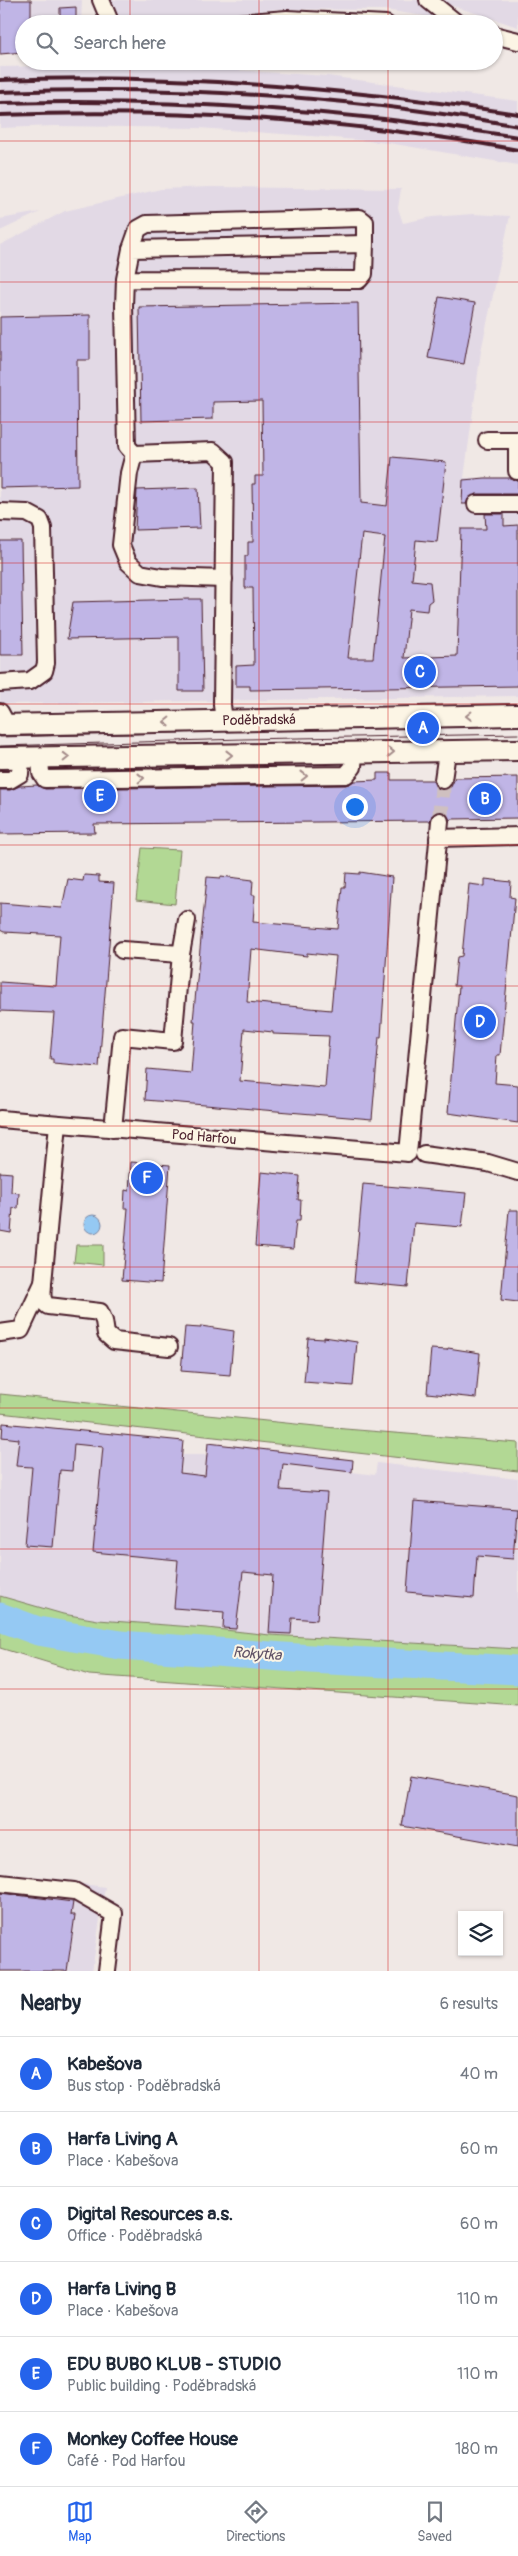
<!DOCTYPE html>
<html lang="en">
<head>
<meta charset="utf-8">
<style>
  :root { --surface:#fff; --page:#f2f2f3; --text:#1f2937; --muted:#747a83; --line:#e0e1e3; --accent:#2563eb }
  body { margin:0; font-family:Pangolin,sans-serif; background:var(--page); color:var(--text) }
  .controls { position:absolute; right:15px; bottom:15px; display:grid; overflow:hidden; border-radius:0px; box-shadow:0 1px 4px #0004 }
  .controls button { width:45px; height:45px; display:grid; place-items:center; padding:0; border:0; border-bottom:1px solid var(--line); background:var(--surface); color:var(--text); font:25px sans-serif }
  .you { position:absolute; left:354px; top:806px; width:18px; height:18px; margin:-12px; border:4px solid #fff; border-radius:50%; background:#1a73e8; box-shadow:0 0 0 8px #1a73e833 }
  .badge { display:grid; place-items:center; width:32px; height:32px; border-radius:50%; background:var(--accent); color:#fff; font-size:16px; font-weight:700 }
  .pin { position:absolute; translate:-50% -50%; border:2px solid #fff; box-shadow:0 1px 5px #0006 }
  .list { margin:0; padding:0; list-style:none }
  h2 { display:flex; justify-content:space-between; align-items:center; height:65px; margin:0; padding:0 20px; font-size:21px }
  h2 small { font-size:16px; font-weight:400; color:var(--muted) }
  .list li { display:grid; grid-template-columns:32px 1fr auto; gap:15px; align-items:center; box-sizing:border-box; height:75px; padding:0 20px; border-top:1px solid var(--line) }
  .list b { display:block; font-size:19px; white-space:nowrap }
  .list p { margin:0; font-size:16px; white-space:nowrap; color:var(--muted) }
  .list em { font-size:16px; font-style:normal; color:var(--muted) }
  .icon { flex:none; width:28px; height:28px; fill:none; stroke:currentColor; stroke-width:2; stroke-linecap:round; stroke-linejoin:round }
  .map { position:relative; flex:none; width:518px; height:1971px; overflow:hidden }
  .search { position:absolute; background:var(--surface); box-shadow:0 1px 4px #0004; left:15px; right:15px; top:15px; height:55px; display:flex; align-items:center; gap:12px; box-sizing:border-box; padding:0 18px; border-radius:28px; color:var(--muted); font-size:19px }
  .sheet { height:515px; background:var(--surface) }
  nav { display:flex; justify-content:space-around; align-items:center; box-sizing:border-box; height:70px; border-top:1px solid var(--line); background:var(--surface); font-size:14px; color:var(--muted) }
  nav a { display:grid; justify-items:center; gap:2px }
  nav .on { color:var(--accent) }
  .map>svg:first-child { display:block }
</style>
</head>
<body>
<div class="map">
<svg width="518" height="1971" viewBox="0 0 518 1971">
  <rect width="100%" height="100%" fill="#f0e8e5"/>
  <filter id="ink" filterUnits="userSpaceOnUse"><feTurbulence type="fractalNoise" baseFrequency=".02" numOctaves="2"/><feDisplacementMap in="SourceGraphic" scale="10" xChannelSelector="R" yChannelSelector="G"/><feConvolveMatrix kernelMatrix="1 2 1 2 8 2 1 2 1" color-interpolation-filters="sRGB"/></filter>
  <g filter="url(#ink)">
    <g fill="#e2d9e5">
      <polygon points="0,0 82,0 81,24 24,24 24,52 0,54"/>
      <polygon points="112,0 518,0 518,27 450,5 438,18 384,10 277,9 129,24 114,12"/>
      <polygon points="96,65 202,68 327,76 518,101 518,165 389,143 324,137 199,128 55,126 0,128 0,67"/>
      <polygon points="209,187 401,189 398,208 403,223 432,217 473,214 510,216 481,351 464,478 518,477 518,696 0,704 0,245 65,211 161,189"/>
      <polygon points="40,212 0,231 0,219"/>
      <polygon points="3,1423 183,1441 182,1455 207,1455 208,1443 353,1460 352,1472 375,1475 377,1463 518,1479 518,1649 264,1634 207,1628 98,1620 56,1613 0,1596 0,1437"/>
      <polygon points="0,1873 105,1887 92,1971 0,1971"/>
    </g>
    <g fill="#b2d894" stroke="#7e7c60">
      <polygon points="142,848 180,850 175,904 136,900"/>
      <polygon points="76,1245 103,1245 103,1265 74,1262"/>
      <polygon points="0,1394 345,1429 518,1443 518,1471 0,1413"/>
      <polygon points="0,1596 63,1614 98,1620 207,1628 270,1635 518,1649 518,1706 89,1675 0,1648"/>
    </g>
    <circle fill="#95c9f3" stroke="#7785a3" cx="93" cy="1224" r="9"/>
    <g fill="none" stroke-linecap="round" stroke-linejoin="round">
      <polyline stroke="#95c9f3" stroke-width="29" points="0,1617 38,1631 120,1645 311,1659 518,1670"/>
    </g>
    <g fill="#c0b5e6" stroke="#4a1f2b" fill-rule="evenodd">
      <polygon points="0,0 31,0 31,24 24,24 24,52 0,54"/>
      <polygon points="76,7 76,24 60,24 60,8"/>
      <polygon points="439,297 475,303 464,364 428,358"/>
      <path d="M 358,303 L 361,503 L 387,506 L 392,457 L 446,462 L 437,542 L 416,540 L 412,580 L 430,582 L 432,600 L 428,603 L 427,611 L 409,609 L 404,658 L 457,656 L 461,529 L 486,529 L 485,514 L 504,514 L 504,526 L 518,525 L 518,686 L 250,690 L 250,686 L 236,686 L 236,666 L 254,665 L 253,588 L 245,588 L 245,556 L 248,556 L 248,542 L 253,542 L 252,484 L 255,484 L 255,476 L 263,476 L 262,401 L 213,402 L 213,419 L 141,421 L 139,307 ZM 362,534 L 385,537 L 373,658 L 348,658 Z"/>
      <polygon points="90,315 90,360 77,360 78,486 0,488 0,317"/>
      <polygon points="485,478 510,478 518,481 518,494 476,494 468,499 466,504 462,504 463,480"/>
      <polygon points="198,488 200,528 135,530 137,490"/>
      <polygon points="0,541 21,541 23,655 0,655"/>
      <polygon points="189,599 201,599 203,691 179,691 179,637 67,639 73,602"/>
      <polygon points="377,773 391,773 391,780 433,780 436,788 442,790 451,787 455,778 518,777 518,818 451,819 450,821 446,813 440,811 432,815 430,821 94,824 95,833 0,834 0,790 10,790 20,786 37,785 45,789 346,785 354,781 377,780"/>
      <path d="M 360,872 L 392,877 L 381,1037 L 379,1037 L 372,1119 L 145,1100 L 147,1069 L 191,1073 L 195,1021 L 193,1021 L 207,877 L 221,878 L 221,876 L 253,880 L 252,895 L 255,895 L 253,922 L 338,929 L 342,887 L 345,887 L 346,873 L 360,874 ZM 251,949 L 307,956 L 307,953 L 336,956 L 331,1010 L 247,1002 ZM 244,1029 L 273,1032 L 273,1034 L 329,1036 L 325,1088 L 240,1081 Z"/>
      <polygon points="84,875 99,876 99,882 114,883 99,1067 53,1063 53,1059 50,1059 54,1013 0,1011 0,982 56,986 60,935 4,932 0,930 0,903 62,908 68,879 83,881"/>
      <polygon points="485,879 511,882 510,897 515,898 500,1055 497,1055 495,1083 518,1085 518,1123 448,1113 459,986 454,986 457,957 462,956 469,884 485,886"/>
      <polygon points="131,1162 170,1165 161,1283 122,1280 128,1208 124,1208 125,1190 129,1191"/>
      <polygon points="0,1172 12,1173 11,1192 19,1193 18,1209 13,1208 11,1233 0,1231"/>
      <polygon points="261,1172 300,1176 298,1200 301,1200 300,1221 296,1221 293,1249 255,1246"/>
      <polygon points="363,1184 466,1193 462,1227 414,1223 408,1287 354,1282"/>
      <polygon points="509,1210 518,1210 518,1302 501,1300"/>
      <polygon points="201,1326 234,1331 230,1375 181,1371 185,1327 201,1328"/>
      <polygon points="324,1337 357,1342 353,1386 304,1382 308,1338 324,1339"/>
      <polygon points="448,1348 480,1353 476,1398 427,1393 431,1349 447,1350"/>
      <polygon points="3,1423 183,1441 180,1473 205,1476 208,1443 353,1460 352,1472 283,1464 280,1490 327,1493 317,1620 292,1618 291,1634 269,1633 273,1575 243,1572 236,1629 223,1628 224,1612 174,1608 178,1560 93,1552 103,1447 74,1444 72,1471 60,1470 53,1547 25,1545 32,1467 16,1466 19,1439 2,1437"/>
      <polygon points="414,1501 517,1509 513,1559 477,1556 474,1598 407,1592"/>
      <polygon points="411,1776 518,1795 518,1847 402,1826"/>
      <polygon points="0,1893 73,1902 71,1915 75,1915 67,1971 0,1971"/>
    </g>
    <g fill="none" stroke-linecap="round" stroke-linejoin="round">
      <polyline stroke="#cfc0c0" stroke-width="16" stroke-dasharray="16 8" stroke-linecap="butt" points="440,821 443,780"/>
      <defs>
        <g id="minor">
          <polyline points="101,0 111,24"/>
          <polyline points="428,0 458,24"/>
          <polyline points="225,24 287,19 386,24"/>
          <polyline points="494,35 518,41"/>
          <polyline points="131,249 138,229 147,224 360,218 365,222 365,244"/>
          <polyline points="125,279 131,249 365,244 364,274 359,280 125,279 124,306 127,446 134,454 213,451 225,462 222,705 224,721"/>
          <polyline points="487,440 518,440"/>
          <polyline points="517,440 517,471"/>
          <polyline points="134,454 129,473 121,545 128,562 140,573 162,577 224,579"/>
          <polyline points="476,504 518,504"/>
          <polyline points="0,512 27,513 40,520 43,528 46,663 44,671 30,681 0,683"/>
          <polyline points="0,712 7,725"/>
          <polyline points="40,758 41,773 45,779 346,775 353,767 354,753"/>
          <polyline points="0,780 10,780 20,774 21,758"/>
          <polyline points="443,780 447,752"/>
          <polyline points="438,838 518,836"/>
          <polyline points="122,950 181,954"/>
          <polyline points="0,1119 408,1153 440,821"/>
          <polyline points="113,1129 122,1036 173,1041 181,954 187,920"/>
          <polyline points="424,1154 488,1163 518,1172"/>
          <path d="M 43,1283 C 43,1293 40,1300 48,1306 L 100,1312 L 104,1321 L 106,1334 L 114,1341 L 169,1347"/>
          <polyline points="0,1333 21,1330 43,1283 58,1124"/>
          <polyline points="0,1883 74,1891 114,1914 107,1971"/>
        </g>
        <g id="major">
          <polyline points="0,725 518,715"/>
          <polyline points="0,758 518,750"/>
        </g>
      </defs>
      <use href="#minor" stroke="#4a1f2b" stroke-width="20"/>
      <use href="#major" stroke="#4a1f2b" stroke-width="24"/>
      <use href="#minor" stroke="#fcf5e5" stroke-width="16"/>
      <use href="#major" stroke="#fcf5e5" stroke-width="20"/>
      <g stroke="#4a1f2b" stroke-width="1">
        <polyline points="313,730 518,726"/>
        <polyline points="0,737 213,732"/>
        <polyline points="0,746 243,739 518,734"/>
      </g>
      <g stroke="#4a1f2b" stroke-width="4">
        <path d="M 0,80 C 173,73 347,88 518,114"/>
        <path d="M 0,92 C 173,85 348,96 518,126"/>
        <path d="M 0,103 C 174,98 346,110 518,137"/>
        <path d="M 0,115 C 172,109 348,119 518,150"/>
      </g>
    </g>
    <defs><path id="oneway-chevron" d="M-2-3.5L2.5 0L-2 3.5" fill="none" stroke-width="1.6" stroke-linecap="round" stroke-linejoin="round" transform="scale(1.25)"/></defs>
    <g stroke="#a38a88">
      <use href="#oneway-chevron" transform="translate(469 716) rotate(179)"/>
      <use href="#oneway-chevron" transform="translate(167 722) rotate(179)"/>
      <use href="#oneway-chevron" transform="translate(391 752) rotate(-1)"/>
      <use href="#oneway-chevron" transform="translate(229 755) rotate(-1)"/>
      <use href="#oneway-chevron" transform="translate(66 757) rotate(-1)"/>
      <use href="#oneway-chevron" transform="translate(304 776) rotate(-1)"/>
      <use href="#oneway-chevron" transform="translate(141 778) rotate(-1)"/>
    </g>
  </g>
  <path fill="none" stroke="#d62828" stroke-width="1" stroke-opacity="0.55" d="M 130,0 L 130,24M 259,0 L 259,24M 388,0 L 388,24M 130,61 L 130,1971M 259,61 L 259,1971M 388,61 L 388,1971M 0,141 L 518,141M 0,282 L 518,282M 0,422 L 518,422M 0,563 L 518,563M 0,704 L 518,704M 0,845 L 518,845M 0,986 L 518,986M 0,1126 L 518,1126M 0,1267 L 518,1267M 0,1408 L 518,1408M 0,1549 L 518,1549M 0,1689 L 518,1689M 0,1830 L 518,1830"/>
  <g text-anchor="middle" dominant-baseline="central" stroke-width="4" stroke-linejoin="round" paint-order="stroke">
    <g font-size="14" fill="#4a1f2b" stroke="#fcf5e5">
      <text transform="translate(259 720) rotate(-1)">Poděbradská</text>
      <text transform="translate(204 1137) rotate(5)">Pod Harfou</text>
    </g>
    <g font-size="15" font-style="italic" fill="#605267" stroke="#fcf5e5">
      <text transform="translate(257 1654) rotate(4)">Rokytka</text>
    </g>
  </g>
</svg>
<div class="controls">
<button><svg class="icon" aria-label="layers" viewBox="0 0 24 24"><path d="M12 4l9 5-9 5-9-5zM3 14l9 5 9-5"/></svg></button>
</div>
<div class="you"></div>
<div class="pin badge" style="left:423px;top:728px">A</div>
<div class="pin badge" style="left:485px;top:799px">B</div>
<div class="pin badge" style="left:420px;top:672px">C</div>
<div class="pin badge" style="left:480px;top:1022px">D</div>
<div class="pin badge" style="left:100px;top:796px">E</div>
<div class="pin badge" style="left:147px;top:1178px">F</div>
<div class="search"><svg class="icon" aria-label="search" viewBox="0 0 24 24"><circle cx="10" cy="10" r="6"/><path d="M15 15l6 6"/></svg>Search here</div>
</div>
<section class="sheet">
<h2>Nearby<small>6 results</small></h2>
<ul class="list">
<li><span class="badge">A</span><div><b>Kabešova</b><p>Bus stop · Poděbradská</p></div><em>40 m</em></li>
<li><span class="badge">B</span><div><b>Harfa Living A</b><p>Place · Kabešova</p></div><em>60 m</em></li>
<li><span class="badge">C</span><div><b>Digital Resources a.s.</b><p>Office · Poděbradská</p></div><em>60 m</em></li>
<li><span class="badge">D</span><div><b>Harfa Living B</b><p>Place · Kabešova</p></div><em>110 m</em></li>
<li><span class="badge">E</span><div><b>EDU BUBO KLUB - STUDIO</b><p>Public building · Poděbradská</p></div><em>110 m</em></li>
<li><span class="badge">F</span><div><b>Monkey Coffee House</b><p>Café · Pod Harfou</p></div><em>180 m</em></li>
</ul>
</section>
<nav>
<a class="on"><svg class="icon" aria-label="map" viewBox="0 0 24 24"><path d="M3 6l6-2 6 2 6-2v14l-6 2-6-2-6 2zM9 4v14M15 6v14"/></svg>Map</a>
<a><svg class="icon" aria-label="directions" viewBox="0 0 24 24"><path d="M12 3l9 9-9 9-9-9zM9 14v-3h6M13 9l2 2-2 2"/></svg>Directions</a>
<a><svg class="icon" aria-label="saved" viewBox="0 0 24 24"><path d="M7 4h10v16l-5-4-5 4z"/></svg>Saved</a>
</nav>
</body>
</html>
